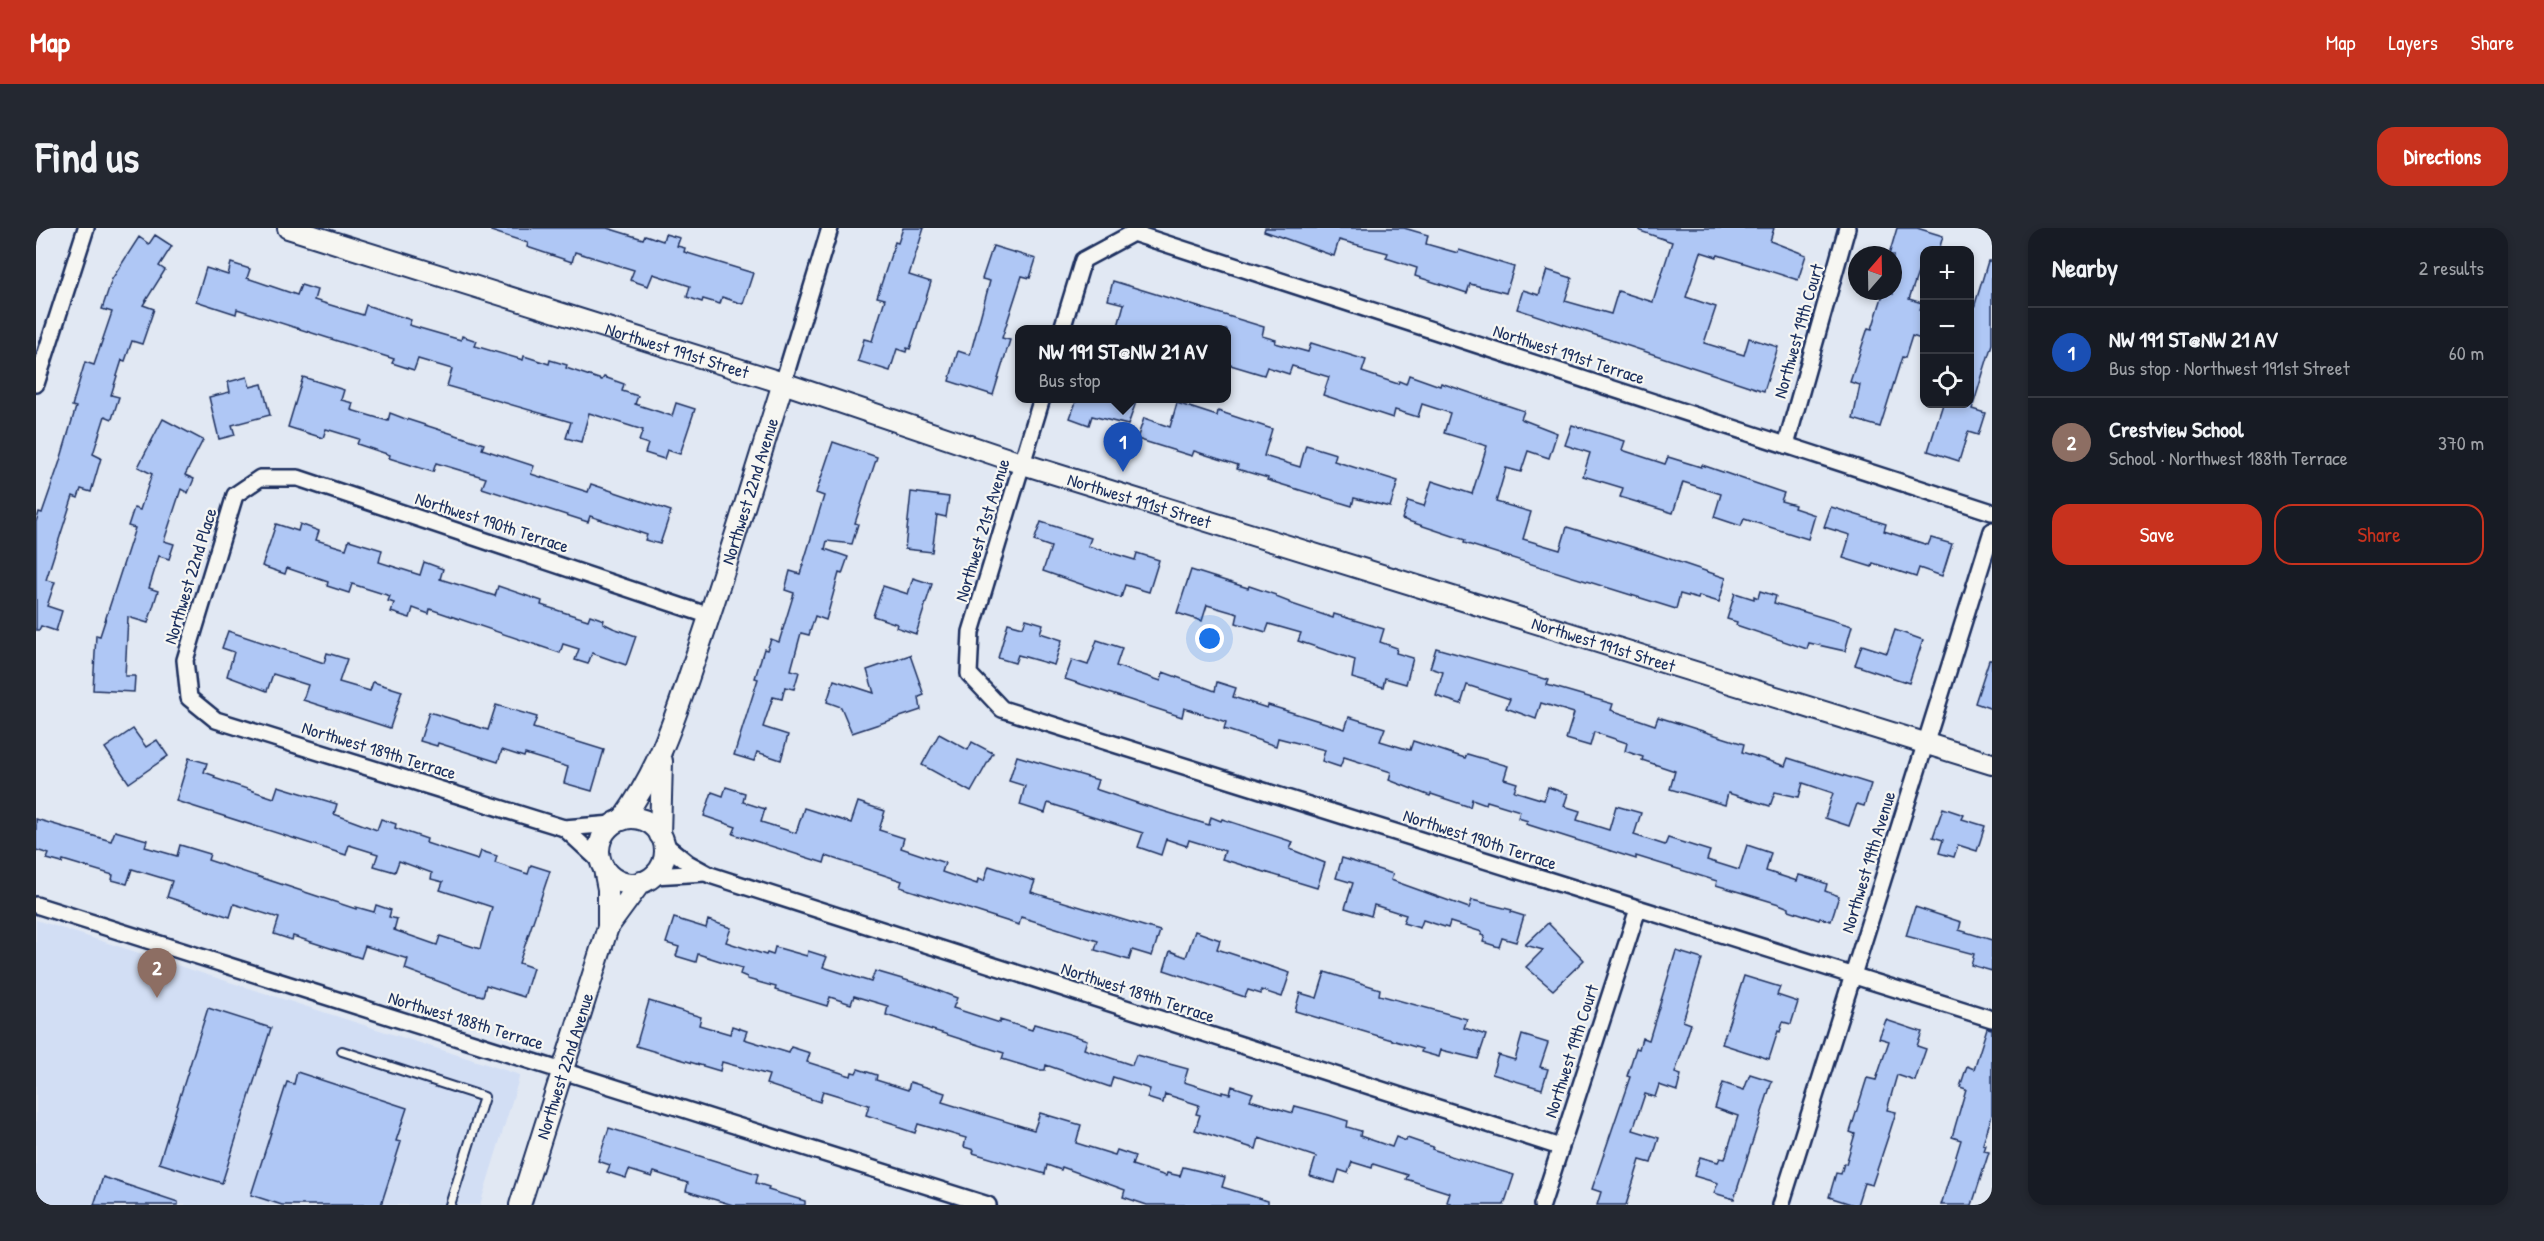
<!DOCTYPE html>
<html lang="en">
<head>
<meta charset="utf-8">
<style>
  :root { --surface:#171b24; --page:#242831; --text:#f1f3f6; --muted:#9ea1a6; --line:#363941; --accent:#c8321e }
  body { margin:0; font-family:"Patrick Hand",sans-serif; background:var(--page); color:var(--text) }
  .controls { position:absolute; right:18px; top:18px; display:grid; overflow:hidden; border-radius:12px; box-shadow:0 3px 9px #0003 }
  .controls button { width:54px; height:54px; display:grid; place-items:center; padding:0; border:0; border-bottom:2px solid var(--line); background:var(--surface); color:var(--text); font:30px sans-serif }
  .compass { position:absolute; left:1812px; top:18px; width:54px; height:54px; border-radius:50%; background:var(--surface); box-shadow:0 3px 9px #0003; rotate:20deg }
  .you { position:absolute; left:1174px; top:411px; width:21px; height:21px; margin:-15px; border:4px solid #fff; border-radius:50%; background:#1a73e8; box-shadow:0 0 0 9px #1a73e833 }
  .badge { display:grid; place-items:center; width:39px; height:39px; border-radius:50%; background:var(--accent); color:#fff; font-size:20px; font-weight:700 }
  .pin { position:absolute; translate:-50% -50px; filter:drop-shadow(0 2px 3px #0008) }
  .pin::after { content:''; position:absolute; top:32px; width:21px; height:18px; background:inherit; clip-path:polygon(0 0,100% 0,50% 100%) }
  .popup { position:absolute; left:979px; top:97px; width:216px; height:78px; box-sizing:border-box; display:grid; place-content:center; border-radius:12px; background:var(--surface); filter:drop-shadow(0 2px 4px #0005); font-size:20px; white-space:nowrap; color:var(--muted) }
  .popup b { font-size:22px; color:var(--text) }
  .popup::after { content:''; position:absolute; left:50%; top:100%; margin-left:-12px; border:12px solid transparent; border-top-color:var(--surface) }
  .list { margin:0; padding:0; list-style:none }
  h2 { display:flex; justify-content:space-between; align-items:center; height:78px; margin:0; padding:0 24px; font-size:26px }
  h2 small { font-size:20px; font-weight:400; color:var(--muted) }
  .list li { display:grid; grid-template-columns:39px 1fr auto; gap:18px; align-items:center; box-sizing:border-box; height:90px; padding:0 24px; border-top:2px solid var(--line) }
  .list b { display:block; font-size:22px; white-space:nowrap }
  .list p { margin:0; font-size:20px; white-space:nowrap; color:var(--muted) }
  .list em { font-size:20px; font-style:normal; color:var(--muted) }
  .actions { display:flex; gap:12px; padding:18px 24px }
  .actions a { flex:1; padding:14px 0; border:2px solid var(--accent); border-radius:18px; text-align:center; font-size:21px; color:var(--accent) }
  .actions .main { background:var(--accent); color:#fff }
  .icon { flex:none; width:33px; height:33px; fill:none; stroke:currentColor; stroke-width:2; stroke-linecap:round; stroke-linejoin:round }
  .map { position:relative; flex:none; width:1956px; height:977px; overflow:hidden; border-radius:18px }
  header { display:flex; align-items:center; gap:36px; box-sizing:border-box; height:84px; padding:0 30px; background:var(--accent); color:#fff }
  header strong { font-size:28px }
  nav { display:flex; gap:33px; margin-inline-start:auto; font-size:21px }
  .intro { display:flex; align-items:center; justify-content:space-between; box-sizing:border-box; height:144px; padding:0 36px }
  h1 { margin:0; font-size:42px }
  .button { padding:15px 27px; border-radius:18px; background:var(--accent); color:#fff; font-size:21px; font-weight:700 }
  main { display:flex; gap:36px; padding:0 36px }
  aside { flex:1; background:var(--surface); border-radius:18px; box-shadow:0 3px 9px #0003 }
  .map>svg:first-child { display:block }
</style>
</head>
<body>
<header>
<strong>Map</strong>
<nav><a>Map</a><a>Layers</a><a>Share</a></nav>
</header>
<div class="intro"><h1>Find us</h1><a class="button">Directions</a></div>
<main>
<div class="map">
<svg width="1956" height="977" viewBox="0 0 1956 977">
  <rect width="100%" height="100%" fill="#e1e8f3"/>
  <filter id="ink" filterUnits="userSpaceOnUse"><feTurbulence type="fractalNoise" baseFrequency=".0167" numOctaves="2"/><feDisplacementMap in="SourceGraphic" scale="12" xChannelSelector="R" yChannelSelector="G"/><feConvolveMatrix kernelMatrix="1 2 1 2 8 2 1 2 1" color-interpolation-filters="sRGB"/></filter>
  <g filter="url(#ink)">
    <polygon fill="#d2def4" points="0,692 484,847 444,977 0,977"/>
    <g fill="#afc7f5" stroke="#1b2f5e" stroke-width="1.5">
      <polygon points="456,0 571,0 607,11 609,7 627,13 629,6 644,10 641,18 649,20 648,24 717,45 707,76 686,69 684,76 667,71 666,74 651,69 654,58 617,46 612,58 594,52 598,42 539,24 536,34 491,19 492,15 455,3"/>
      <polygon points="867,0 888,0 873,47 895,54 874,121 871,120 870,124 861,121 854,143 822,133 828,111 836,113 849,71 841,69 859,14 862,15"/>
      <polygon points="1229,0 1368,0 1392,7 1390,16 1422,25 1423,22 1478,39 1470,65 1434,56 1431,65 1379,48 1381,40 1350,30 1352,25 1303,12 1298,28 1228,3"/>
      <polygon points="1604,0 1738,0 1734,13 1770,27 1762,52 1682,27 1681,29 1665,24 1650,69 1680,79 1668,115 1708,127 1713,110 1742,119 1728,163 1481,81 1487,62 1503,67 1511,42 1536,50 1529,73 1575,86 1582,63 1617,74 1636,14 1604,3"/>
      <polygon points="1861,0 1881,0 1907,8 1903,22 1888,22 1888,34 1886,33 1873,71 1886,75 1884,82 1888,83 1888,112 1876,108 1869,130 1866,129 1844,199 1817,191 1824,157 1814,154 1832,100 1836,101 1848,63 1857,66 1857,27 1853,27"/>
      <polygon points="119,7 136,18 123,38 129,42 107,77 118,81 106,116 96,113 89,133 86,132 75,167 83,169 76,191 69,188 57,226 65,230 55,264 45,261 42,270 37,268 10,352 19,354 11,378 26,383 20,403 5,398 3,402 0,402 0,294 3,284 6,285 24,233 40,179 36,178 49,134 58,137 76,84 66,81 76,51 103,9 113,16"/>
      <polygon points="957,18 1000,31 994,50 986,48 966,110 974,112 957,167 913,153 922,123 934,127 954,53 946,51"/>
      <polygon points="1952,33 1956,33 1956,116 1936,181 1949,185 1942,207 1932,204 1923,233 1892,223 1907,176 1934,176 1934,93"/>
      <polygon points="195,35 214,41 211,50 261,67 265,57 281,62 278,72 327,87 330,77 375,92 373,97 425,112 426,108 441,113 439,118 487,132 488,128 513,136 514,132 531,137 530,140 566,152 568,149 588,156 586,163 602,168 599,176 636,188 640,175 659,181 644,226 631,222 628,231 609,225 612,216 603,213 607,202 553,185 545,214 530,210 535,194 411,158 416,141 382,131 378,142 356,135 358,131 201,81 200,86 160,73 170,40 192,47"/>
      <polygon points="1077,53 1228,99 1226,108 1240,112 1239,115 1272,124 1275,115 1330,132 1326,144 1362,156 1363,153 1370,156 1373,147 1404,158 1405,155 1488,183 1485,191 1521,205 1513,230 1492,223 1485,244 1470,240 1460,274 1495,284 1487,311 1524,322 1531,299 1616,325 1690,350 1683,374 1663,368 1662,371 1644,366 1640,381 1428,315 1429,312 1366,291 1372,273 1388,278 1396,253 1436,266 1451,218 1408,205 1414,185 1386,176 1382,189 1359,182 1357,190 1287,167 1293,149 1256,138 1253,146 1231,139 1228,147 1191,136 1191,102 1081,102 1088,76 1072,72"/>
      <polygon points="211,149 214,159 226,156 234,187 196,197 199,207 183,211 173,169 194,164 192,154"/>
      <polygon points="267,149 308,162 305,172 317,175 315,182 352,193 354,185 367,190 448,216 446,221 498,238 495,246 552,264 555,256 635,283 624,316 609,312 611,307 554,288 552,294 446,260 450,250 400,235 397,244 353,230 354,227 321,216 323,211 290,201 287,210 252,199"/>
      <polygon points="1041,171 1101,171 1092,197 1056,188 1053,197 1034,190"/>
      <polygon points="1141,175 1181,188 1182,183 1236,201 1228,228 1264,239 1270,217 1300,226 1298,233 1362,253 1354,279 1318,270 1316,278 1231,252 1232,250 1201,241 1202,237 1158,223 1156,228 1101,211 1108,190 1134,199"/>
      <polygon points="127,191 167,212 149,247 158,251 152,265 145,261 128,313 138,316 133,331 123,328 113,360 122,363 112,395 92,389 89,448 99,448 98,464 57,462 60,407 64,408 99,300 92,298 98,280 104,282 116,246 102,239"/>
      <polygon points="1536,197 1589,213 1586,222 1629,236 1632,229 1665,239 1666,237 1748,265 1745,273 1759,277 1758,280 1779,287 1772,311 1708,291 1705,298 1678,289 1685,266 1647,254 1637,285 1584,269 1587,260 1547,248 1554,225 1529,217"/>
      <polygon points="797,214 841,229 819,295 822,296 816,316 791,313 789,321 812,329 806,346 803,345 790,392 779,388 773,407 765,405 755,442 763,444 758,461 749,459 746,471 737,469 727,499 752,507 745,532 721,524 718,533 698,527 722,451 719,450 728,421 731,422 735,411 743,414 758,365 749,362 754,343 764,346 788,268 780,265"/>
      <polygon points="875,264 913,269 910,289 901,287 896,324 869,321"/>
      <polygon points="1795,279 1850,296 1848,303 1892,317 1895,310 1916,316 1906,348 1883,340 1880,349 1837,335 1836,339 1807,330 1814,307 1788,299"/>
      <polygon points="1005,294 1055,310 1052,318 1099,332 1101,325 1123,332 1113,364 1089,357 1085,370 1007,343 1015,319 998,313"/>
      <polygon points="240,296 262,303 264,296 283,303 280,312 310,321 313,312 346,322 343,334 384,347 388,334 407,341 404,351 459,368 462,358 506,373 505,377 552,392 554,387 568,392 567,395 577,400 600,408 590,437 556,425 552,436 539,432 543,421 527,416 524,425 394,381 393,386 377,380 374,390 355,384 358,375 352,373 354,368 316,356 313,365 291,358 292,354 251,340 249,346 226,338"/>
      <polygon points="1155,342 1212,360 1213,358 1240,367 1240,369 1253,374 1253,375 1297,390 1298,386 1348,401 1344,414 1361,420 1360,425 1377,430 1370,456 1349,450 1347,459 1316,450 1319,432 1262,413 1265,405 1233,396 1230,404 1200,395 1202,386 1171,377 1166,393 1141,385"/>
      <polygon points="877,350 896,356 880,406 860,399 861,396 837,388 847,358 872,366"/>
      <polygon points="1724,363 1740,368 1738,375 1816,398 1809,423 1773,415 1771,421 1700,397 1701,394 1691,391 1699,365 1718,371 1718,368 1722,370"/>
      <polygon points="990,391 1007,396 1004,405 1026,412 1018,437 982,427 979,435 962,430 972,395 987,399"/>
      <polygon points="1859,402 1887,412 1873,455 1819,437 1826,417 1851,425"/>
      <polygon points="192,403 288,435 291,425 311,431 303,454 334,463 337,454 366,463 354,500 267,472 272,457 237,446 231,463 191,448 198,424 186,420"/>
      <polygon points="1061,412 1086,420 1080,438 1125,453 1127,444 1179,463 1181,454 1200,460 1197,469 1231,480 1232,477 1309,501 1313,489 1349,500 1344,513 1374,522 1377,513 1429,530 1431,526 1472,538 1468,551 1481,555 1478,563 1508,572 1512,559 1532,566 1528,578 1544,583 1541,592 1573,602 1580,578 1605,585 1598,607 1629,617 1632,610 1674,623 1671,632 1703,642 1711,617 1735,625 1730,643 1761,653 1763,647 1778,651 1791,656 1789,663 1803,668 1795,693 1784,690 1783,692 1753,682 1753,680 1743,676 1680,657 1681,653 1600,628 1600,631 1490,596 1492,593 1482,590 1484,583 1451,573 1450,576 1436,571 1434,579 1395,566 1394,568 1353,552 1355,544 1308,529 1304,539 1286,533 1289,522 1242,510 1240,518 1188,501 1190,494 1148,480 1146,489 1029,451 1036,432 1052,437"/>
      <polygon points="1400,420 1513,452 1511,457 1577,476 1575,482 1619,497 1622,489 1708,516 1706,524 1749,538 1752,530 1835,556 1828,578 1821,576 1813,598 1789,590 1797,565 1767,555 1763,569 1739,564 1734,578 1692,565 1689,577 1634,561 1639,543 1606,532 1607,529 1589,523 1591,515 1558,504 1554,518 1530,511 1538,485 1505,475 1500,491 1470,480 1474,471 1431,457 1425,476 1400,468 1407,444 1394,440"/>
      <polygon points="874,427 888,467 883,469 885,482 816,505 805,479 791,474 798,452 838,465 831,442"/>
      <polygon points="1953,432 1956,432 1956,481 1939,475"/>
      <polygon points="460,477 501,489 497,500 568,522 556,563 528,555 532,539 489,526 488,529 466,522 462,534 402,515 401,518 384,513 393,484 452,502"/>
      <polygon points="97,501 110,519 121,512 132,528 93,555 69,520"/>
      <polygon points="903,506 932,522 936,514 957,525 935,564 886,537"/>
      <polygon points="981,528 1062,552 1059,561 1107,577 1173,597 1175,589 1185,593 1186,591 1257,614 1254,621 1289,635 1281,660 1186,631 1189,623 1153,612 1151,618 1130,611 1125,627 1102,619 1107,605 1012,575 1009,585 984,577 989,558 973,553"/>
      <polygon points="153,530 171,535 168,544 179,548 178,550 238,570 242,558 301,576 298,586 341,602 345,591 360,596 359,600 391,611 390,615 442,632 445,623 461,628 459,635 492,646 495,637 514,643 483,735 497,740 488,769 450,757 447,768 431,764 369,741 372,731 329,718 325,730 257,708 256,712 238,706 243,690 198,676 194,689 131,669 136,653 96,641 91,656 76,652 77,647 27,632 26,635 11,631 13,626 0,622 0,591 75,613 79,603 111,612 109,619 141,628 144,617 174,626 172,632 320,681 320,679 338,684 340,677 355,682 353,689 361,691 358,702 401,717 404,708 444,721 456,679 404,662 407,654 395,651 396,645 363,633 359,644 338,638 342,626 313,617 310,627 140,573"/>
      <polygon points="690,559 709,565 707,574 729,581 725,594 760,605 768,580 815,595 822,574 849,583 843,602 868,610 865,620 909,635 906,644 941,656 942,651 948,653 953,638 999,653 995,664 1124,703 1116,728 1096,722 1093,732 1059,722 1062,713 985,689 983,697 864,659 866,653 790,628 788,635 697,606 700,599 668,588 676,564 687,568"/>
      <polygon points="1907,580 1928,587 1926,591 1949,598 1941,623 1922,617 1918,629 1903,625 1907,612 1897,609"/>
      <polygon points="1306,630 1357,646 1355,652 1433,680 1436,672 1476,682 1475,684 1488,688 1480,714 1466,710 1463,719 1447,714 1449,708 1445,707 1446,704 1414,694 1412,700 1387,692 1384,700 1367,695 1370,687 1338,677 1335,688 1309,680 1317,655 1300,650"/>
      <polygon points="1879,679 1925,694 1923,702 1956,712 1956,743 1935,737 1938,726 1870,708"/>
      <polygon points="638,690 670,700 672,692 695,700 690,714 730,727 731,725 737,727 739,719 771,728 772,723 791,729 787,739 835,754 839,743 890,758 921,770 917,780 964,795 964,792 996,802 998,796 1033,806 1051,812 1048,821 1096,837 1100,827 1152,841 1148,854 1186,866 1186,864 1194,866 1196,858 1217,865 1214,872 1257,885 1259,878 1293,887 1312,893 1311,899 1325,903 1324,908 1356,919 1360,909 1370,913 1371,910 1397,919 1396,921 1411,926 1411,927 1478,947 1468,977 1419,977 1411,974 1414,965 1370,951 1372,947 1337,936 1336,940 1316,934 1312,945 1303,942 1299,955 1274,948 1280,929 1223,910 1220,921 1159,902 1164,887 1160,886 1163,877 1129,866 1127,875 1111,870 1114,861 1077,849 1074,859 1010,837 1009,842 1002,842 966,831 968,825 850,787 852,778 818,768 815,776 794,769 791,778 739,762 740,759 711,751 711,749 704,746 706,740 662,726 660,734 640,728 643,719 630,715"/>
      <polygon points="1512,695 1548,732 1517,762 1490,739 1507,722 1489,717"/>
      <polygon points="1159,703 1184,712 1181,721 1254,745 1246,769 1225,762 1225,766 1212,762 1209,769 1128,742 1134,723 1150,729"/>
      <polygon points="1640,723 1666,731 1647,793 1655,796 1639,845 1645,847 1641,863 1623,857 1619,869 1609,866 1597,902 1623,910 1615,935 1604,932 1590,977 1561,977 1565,964 1556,961 1562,943 1594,849 1591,848 1600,820 1603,821 1606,810 1613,812"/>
      <polygon points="1289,744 1344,761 1343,767 1431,791 1428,800 1450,807 1442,831 1405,822 1403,829 1385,824 1386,821 1259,783 1264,765 1281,770"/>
      <polygon points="1708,748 1744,759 1741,767 1762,774 1755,796 1747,794 1744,804 1742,803 1733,831 1686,816"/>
      <polygon points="613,773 665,789 663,797 694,806 696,798 711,803 708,811 753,825 755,819 774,825 771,834 815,848 816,844 820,845 822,841 841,847 840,852 872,862 874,854 909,865 906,874 998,902 1004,885 1045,897 1040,915 1079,927 1081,922 1099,928 1096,937 1130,948 1131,945 1144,948 1147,939 1189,949 1186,959 1232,973 1232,977 1111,977 1087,969 1089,962 1026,939 1025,942 1011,937 1009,946 937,925 938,922 928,919 930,910 882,896 879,905 861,899 862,897 830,887 833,877 787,863 784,874 730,856 733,847 686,834 684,843 600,818"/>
      <polygon points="172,780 235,800 186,955 123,935"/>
      <polygon points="1850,792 1886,804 1881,818 1890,821 1879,853 1861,847 1851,882 1860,884 1854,903 1836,957 1828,955 1821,977 1818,977 1793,969 1800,945 1805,946 1808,935 1810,936 1819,906 1814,904 1831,850 1840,852 1853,813 1843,810"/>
      <polygon points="1951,800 1956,801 1956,887 1947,916 1950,917 1948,923 1953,924 1936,977 1905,977 1925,912 1916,909 1930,861 1924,859 1931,838 1938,841"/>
      <polygon points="1486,807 1512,815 1504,839 1512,841 1506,861 1456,846 1462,827 1479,832"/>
      <polygon points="261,844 371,880 360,913 365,914 345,977 246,977 215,967 251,854 258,856"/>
      <polygon points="1714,846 1736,853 1698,971 1678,965 1682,955 1658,948 1664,929 1682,934 1684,930 1689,931 1702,888 1679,880 1687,855 1708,862"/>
      <polygon points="573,900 722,946 720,955 733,959 732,962 769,973 769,977 697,977 650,963 652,955 618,944 616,949 593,942 590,950 571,944 574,937 562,933"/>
      <polygon points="67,949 142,974 142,977 58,977"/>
    </g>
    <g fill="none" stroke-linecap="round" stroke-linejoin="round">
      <defs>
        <polyline id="service" points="306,823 448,869 414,977"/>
        <g id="minor">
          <polyline points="1026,101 1047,32 1097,5 1956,284"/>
          <polyline points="747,155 794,0"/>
          <polyline points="0,156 50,0"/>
          <polyline points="1006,170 935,404 933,446 966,481 1956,791"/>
          <polyline points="1750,217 1811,0"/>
          <polyline points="577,596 528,600 180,492 153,470 149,432 199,267 224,250 262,250 674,388"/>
          <polyline points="528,600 566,635"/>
          <polyline points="627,615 652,635 674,647 1524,919"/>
          <polyline points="617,648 669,645"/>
          <polyline points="0,677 952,977"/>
          <polyline points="1506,977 1602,681"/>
          <polyline points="1745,977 1956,303"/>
        </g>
        <g id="tertiary">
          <path id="s1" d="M 252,0 L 747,155 L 987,236 L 1956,536"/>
          <circle cx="596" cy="623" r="33"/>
          <path id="s2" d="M 586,592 C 626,537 640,485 662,422 C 692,334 719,244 747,155"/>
          <polyline points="624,607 626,533"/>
          <polyline points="568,641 572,661 572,699"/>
          <path id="s3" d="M 484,977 L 572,699 L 605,654"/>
        </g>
      </defs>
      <use href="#service" stroke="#1b2f5e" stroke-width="12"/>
      <use href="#minor" stroke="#1b2f5e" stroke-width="20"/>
      <use href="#tertiary" stroke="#1b2f5e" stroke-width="24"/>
      <use href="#service" stroke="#f6f6f2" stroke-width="8"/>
      <use href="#minor" stroke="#f6f6f2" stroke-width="15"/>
      <use href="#tertiary" stroke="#f6f6f2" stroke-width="20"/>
    </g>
  </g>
  <g text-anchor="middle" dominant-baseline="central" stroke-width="4.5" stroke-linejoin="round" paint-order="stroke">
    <g font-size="18" fill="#1b2f5e" stroke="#f6f6f2">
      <text transform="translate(1762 103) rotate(-74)">Northwest 19th Court</text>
      <text stroke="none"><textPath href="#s1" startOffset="408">Northwest 191st Street</textPath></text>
      <text transform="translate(1533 126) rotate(18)">Northwest 191st Terrace</text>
      <text stroke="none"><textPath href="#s2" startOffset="354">Northwest 22nd Avenue</textPath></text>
      <text stroke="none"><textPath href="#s1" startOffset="894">Northwest 191st Street</textPath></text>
      <text transform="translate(456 294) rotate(18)">Northwest 190th Terrace</text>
      <text transform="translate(946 302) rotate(-73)">Northwest 21st Avenue</text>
      <text transform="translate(154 348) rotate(-73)">Northwest 22nd Place</text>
      <text stroke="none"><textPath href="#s1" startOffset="1380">Northwest 191st Street</textPath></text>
      <text transform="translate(343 522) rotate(17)">Northwest 189th Terrace</text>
      <text transform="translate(1444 611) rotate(18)">Northwest 190th Terrace</text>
      <text transform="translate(1832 634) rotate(-73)">Northwest 19th Avenue</text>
      <text transform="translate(1102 764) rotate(18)">Northwest 189th Terrace</text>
      <text transform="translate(430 792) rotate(17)">Northwest 188th Terrace</text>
      <text transform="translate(1535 823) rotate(-72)">Northwest 19th Court</text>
      <text stroke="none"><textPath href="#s3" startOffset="146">Northwest 22nd Avenue</textPath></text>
    </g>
  </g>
</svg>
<div class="controls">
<button>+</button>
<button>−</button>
<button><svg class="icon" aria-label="locate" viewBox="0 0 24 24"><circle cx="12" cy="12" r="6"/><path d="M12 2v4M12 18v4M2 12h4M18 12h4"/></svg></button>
</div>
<svg class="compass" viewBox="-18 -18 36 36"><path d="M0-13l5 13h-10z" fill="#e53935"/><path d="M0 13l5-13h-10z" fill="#9ea1a6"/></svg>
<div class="you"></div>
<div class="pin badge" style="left:1087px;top:244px;background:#1a4fb4">1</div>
<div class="popup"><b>NW 191 ST@NW 21 AV</b>Bus stop</div>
<div class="pin badge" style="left:121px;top:770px;background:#8d6e63">2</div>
</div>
<aside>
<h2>Nearby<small>2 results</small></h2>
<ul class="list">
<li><span class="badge" style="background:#1a4fb4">1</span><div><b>NW 191 ST@NW 21 AV</b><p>Bus stop · Northwest 191st Street</p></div><em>60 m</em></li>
<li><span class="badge" style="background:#8d6e63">2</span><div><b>Crestview School</b><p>School · Northwest 188th Terrace</p></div><em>370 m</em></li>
</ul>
<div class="actions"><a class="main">Save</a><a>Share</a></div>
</aside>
</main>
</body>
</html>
